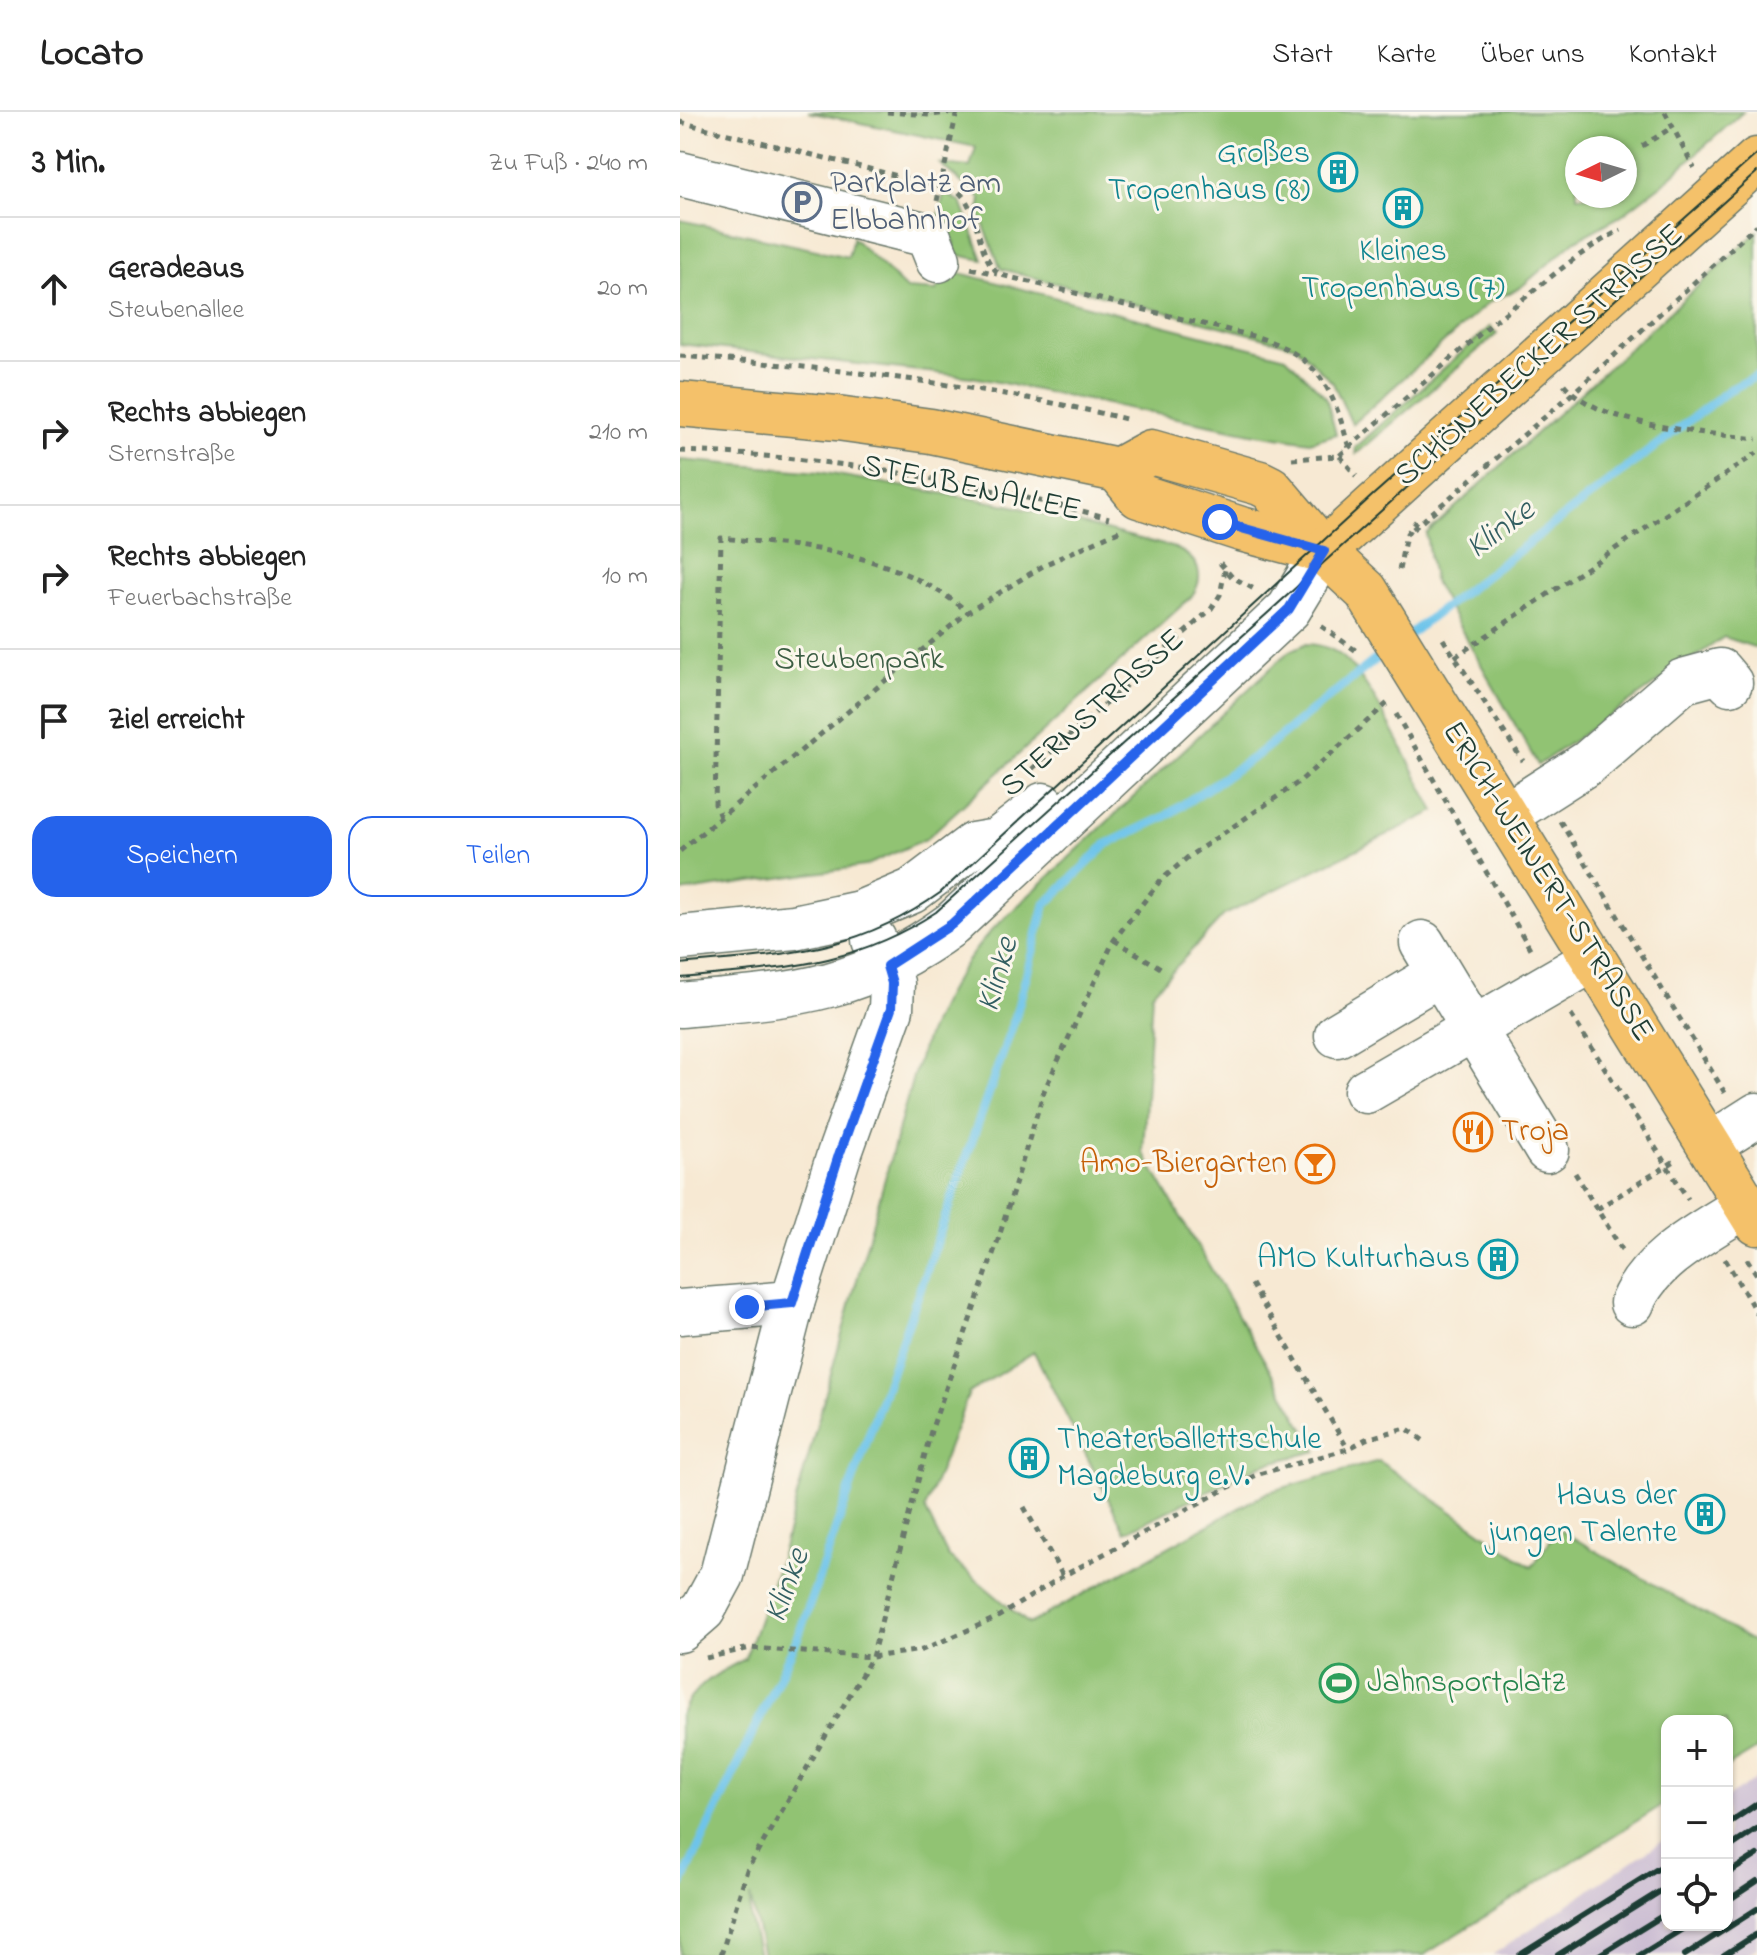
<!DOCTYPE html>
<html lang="de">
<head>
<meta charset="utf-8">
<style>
  :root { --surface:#fff; --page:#f2f2f2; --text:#222; --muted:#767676; --line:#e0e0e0; --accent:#2563eb }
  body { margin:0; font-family:"Indie Flower",sans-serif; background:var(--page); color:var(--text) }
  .controls { position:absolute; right:24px; bottom:24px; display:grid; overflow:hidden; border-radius:16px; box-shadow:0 2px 6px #0004 }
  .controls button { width:72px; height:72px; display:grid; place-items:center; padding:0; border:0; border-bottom:2px solid var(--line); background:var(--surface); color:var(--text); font:40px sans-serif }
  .compass { position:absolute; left:885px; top:24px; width:72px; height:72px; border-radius:50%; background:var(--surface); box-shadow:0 2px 6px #0004; rotate:265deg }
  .stop { position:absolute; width:24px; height:24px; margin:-18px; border:6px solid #2563eb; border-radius:50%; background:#fff }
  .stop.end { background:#2563eb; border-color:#fff; box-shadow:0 2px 8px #0008 }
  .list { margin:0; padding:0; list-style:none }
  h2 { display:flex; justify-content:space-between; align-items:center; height:104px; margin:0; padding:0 32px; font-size:34px }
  h2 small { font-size:26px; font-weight:400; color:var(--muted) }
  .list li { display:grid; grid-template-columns:52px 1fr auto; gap:24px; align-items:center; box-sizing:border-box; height:144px; padding:0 32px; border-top:2px solid var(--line) }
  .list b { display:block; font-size:30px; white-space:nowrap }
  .list p { margin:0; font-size:26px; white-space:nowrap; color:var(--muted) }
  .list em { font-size:26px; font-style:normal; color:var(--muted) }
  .actions { display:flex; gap:16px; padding:24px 32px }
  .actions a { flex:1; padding:18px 0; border:2px solid var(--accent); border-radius:24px; text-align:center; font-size:28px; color:var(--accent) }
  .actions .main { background:var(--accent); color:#fff }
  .icon { flex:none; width:44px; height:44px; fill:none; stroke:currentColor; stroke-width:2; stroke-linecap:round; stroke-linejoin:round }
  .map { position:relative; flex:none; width:1077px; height:1843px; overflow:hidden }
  header { display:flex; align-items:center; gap:48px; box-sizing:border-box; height:112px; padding:0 40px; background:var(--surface); border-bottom:2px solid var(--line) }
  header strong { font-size:38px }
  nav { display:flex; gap:44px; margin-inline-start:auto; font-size:28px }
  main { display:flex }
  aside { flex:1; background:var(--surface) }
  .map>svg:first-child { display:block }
</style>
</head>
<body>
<header>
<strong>Locato</strong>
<nav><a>Start</a><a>Karte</a><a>Über uns</a><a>Kontakt</a></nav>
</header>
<main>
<aside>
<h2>3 Min.<small>Zu Fuß · 240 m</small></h2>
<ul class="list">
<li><svg class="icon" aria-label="ahead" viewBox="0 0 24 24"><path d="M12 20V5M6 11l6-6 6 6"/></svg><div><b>Geradeaus</b><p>Steubenallee</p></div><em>20 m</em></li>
<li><svg class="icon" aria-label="right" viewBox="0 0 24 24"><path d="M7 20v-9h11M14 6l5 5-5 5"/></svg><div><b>Rechts abbiegen</b><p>Sternstraße</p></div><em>210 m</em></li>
<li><svg class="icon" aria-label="right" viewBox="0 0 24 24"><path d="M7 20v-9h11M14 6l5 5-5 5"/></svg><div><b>Rechts abbiegen</b><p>Feuerbachstraße</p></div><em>10 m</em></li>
<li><svg class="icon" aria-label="arrive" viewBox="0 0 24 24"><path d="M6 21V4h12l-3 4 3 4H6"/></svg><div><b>Ziel erreicht</b></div></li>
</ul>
<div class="actions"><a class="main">Speichern</a><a>Teilen</a></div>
</aside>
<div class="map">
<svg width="1077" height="1843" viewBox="0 0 1077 1843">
  <rect width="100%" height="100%" fill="#fbf7ec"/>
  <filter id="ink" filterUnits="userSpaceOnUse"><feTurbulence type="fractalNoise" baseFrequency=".0125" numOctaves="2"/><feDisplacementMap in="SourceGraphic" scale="16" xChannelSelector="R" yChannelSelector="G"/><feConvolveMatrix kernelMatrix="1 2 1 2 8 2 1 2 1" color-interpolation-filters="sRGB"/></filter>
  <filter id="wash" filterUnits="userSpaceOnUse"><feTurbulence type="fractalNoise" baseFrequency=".006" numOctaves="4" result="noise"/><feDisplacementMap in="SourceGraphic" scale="32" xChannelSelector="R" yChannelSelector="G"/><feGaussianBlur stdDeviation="1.8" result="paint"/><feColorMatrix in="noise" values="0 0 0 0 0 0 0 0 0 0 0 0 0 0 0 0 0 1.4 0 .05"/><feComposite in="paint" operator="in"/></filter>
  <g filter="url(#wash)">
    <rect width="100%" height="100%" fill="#f7e9d3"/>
    <polygon fill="#ccbed3" points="1077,1666 1077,1836 1065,1843 812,1843 987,1726 987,1813 1047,1813 1047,1686"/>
    <g fill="#91c373" stroke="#588054" stroke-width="2" fill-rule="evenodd">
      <path d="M 128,0 L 1063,0 L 982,72 L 939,105 L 896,128 L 840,176 L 808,191 L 672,312 L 653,271 L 616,234 L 321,157 L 299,101 L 301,87 L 260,52 L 290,55 L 296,35 ZM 897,36 L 945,36 L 945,84 L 897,84 Z"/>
      <polygon points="264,81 281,90 303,148 272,142 275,130 257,111"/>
      <polygon points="0,108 168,145 173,126 226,177 256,179 268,158 606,245 646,285 656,322 630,330 577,322 292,265 0,232"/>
      <polygon points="1077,120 1077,536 1044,525 858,653 753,468 746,422"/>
      <polygon points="810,215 817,222 676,342 675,336"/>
      <path d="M 0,348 L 140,360 L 329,393 L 495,436 C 518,446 527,464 511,485 L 246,727 L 185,754 L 0,780 Z"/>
      <path d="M 625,532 C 641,532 653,536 665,547 C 694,573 734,662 755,699 L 544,803 L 472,881 L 463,1040 L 637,1339 L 581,1353 L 445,1420 L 354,1240 L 289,1281 L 245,1397 L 268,1444 L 349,1512 L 588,1380 L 699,1349 L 852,1455 L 878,1417 L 1077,1532 L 1077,1637 L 1047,1655 L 1047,1609 L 987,1609 L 987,1690 L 744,1843 L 83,1843 L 70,1784 L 70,1807 L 79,1843 L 0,1843 L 0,1604 C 13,1574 37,1561 65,1547 L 99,1450 L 233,965 C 250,909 273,861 312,818 L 608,540 Z"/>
    </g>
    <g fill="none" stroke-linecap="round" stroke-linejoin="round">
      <g stroke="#6ec4ea" stroke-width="9">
        <polyline points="727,524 1049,278 1077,264"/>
        <polyline points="0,1775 118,1525 335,906 365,793 427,732 486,704 577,643 709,537"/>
      </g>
    </g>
  </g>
  <g filter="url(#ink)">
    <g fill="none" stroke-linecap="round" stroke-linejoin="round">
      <defs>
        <g id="minor">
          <polyline points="0,62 248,123 258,148"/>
          <polyline points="826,703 909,650 1003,569 1040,559 1050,571"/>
          <polyline points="0,826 114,815 180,801 232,779 293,733 317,729 363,693"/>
          <polyline points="742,831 867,1038"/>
          <path d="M 0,893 C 111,883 178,881 272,812 L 609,497 L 644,439"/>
          <polyline points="657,923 759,862"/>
          <polyline points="686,979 914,847"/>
          <polyline points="1030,1033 1077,1003"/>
          <path d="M 952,1191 C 970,1146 1026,1119 1066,1093"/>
          <polyline points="0,1200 112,1191"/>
          <polyline points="0,1518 23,1498 42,1463 112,1191 159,1043 211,897 212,871 194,828"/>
        </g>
        <g id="major">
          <polyline points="0,292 157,306 251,319 438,358 459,384 561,417 644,439"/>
          <polyline points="438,358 471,340 580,371 590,376 648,444 686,479 1077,1111"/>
          <polyline points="644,439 1077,48"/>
        </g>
      </defs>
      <use href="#minor" stroke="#6b796c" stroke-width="47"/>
      <use href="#major" stroke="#6b796c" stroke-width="47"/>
      <g stroke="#6b796c" stroke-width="5" stroke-dasharray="6 6" stroke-linecap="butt">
        <polyline points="207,0 250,3 277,0"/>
        <polyline points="985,0 1014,56"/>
        <path d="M 0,10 L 278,79 C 302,101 295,145 321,163 L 577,225 C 639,244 653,277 669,336"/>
        <polyline points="962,34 991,16"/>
        <polyline points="257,89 277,0"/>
        <polyline points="291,156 317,162"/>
        <path d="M 0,244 C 152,256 302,272 450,308"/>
        <path d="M 884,272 C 919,315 1024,320 1077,327"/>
        <path d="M 0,339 C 146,344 287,369 429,406"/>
        <polyline points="660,344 676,364"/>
        <path d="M 612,347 L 659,344 L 816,208 C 857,178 895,141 941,118"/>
        <polyline points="733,417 893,281 1077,113"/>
        <polyline points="540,451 552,465 576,478"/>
        <polyline points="719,458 726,423 736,409"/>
        <polyline points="641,514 678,540"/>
        <polyline points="763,527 843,649"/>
        <polyline points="775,545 1077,341"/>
        <polyline points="716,602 852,840"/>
        <polyline points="352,657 531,497 540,483 545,458"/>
        <path d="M 40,705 L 35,692 L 41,426 C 132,435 214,440 288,500"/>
        <polyline points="880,709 1045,981"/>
        <polyline points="0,739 288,500 366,452 443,417"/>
        <polyline points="434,828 484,858"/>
        <polyline points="891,903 1008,1087"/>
        <polyline points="895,1061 944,1141"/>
        <polyline points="917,1097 998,1047"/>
        <polyline points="1045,1147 1077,1202"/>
        <polyline points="1067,1147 1077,1163"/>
        <polyline points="571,1172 668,1337"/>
        <polyline points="344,1395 383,1464"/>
        <polyline points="26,1546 70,1536 192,1545 242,1538 316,1506 383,1464 547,1376 579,1362 668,1337 686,1327 726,1316 744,1329"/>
        <polyline points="41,1843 67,1758 192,1545 251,1319 318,1128 364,979 434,828 480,769 508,745 619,670 711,588"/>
      </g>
      <use href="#minor" stroke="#fff" stroke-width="44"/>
      <use href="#major" stroke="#f4c16a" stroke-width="44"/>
      <g stroke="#1f3d34" stroke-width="2">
        <path d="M 0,852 C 101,842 173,843 260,781 L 693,383 L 1077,42"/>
        <path d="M 0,866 C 98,856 171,856 256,800 L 1077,60"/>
      </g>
      <g stroke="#1f3d34" stroke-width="6">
        <polyline points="1047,1712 1077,1692"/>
        <polyline points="1047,1737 1077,1717"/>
        <polyline points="1047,1762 1077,1743"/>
        <polyline points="1047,1789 1077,1769"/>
        <polyline points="840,1843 987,1751"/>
        <polyline points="878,1843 987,1775"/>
        <polyline points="919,1843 987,1801"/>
        <polyline points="960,1843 1009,1813"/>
        <polyline points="1005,1843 1077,1797"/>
        <polyline points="1044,1843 1077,1822"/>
      </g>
    </g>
  </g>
  <g fill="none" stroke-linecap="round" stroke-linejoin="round" filter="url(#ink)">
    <polyline stroke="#2563eb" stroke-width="10" points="67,1195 112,1191 159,1043 211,897 212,871 207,854 272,812 609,497 644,439 540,410"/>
  </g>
  <defs>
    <symbol id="building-ring" viewBox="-11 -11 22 22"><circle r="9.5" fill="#fbf7ec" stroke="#0f9aa8" stroke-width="1.5"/><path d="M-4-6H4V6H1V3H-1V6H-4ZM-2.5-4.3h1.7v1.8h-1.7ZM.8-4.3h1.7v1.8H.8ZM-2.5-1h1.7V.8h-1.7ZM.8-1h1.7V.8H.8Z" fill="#0f9aa8"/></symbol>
    <symbol id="parking-ring" viewBox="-11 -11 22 22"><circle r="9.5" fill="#fbf7ec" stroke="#5c6f8a" stroke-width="1.5"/><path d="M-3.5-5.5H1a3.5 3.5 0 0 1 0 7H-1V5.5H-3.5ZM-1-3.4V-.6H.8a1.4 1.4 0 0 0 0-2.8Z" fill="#5c6f8a"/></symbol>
    <symbol id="restaurant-ring" viewBox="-11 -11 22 22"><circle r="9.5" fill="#fbf7ec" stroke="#e8710a" stroke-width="1.5"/><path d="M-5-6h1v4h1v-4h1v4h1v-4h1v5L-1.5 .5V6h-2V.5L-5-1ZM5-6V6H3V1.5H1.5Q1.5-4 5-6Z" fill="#e8710a"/></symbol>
    <symbol id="bar-ring" viewBox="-11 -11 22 22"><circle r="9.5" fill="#fbf7ec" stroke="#e8710a" stroke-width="1.5"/><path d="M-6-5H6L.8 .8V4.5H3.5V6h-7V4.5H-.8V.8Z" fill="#e8710a"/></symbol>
    <symbol id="stadium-ring" viewBox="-11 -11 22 22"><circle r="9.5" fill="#fbf7ec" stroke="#2e9e5b" stroke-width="1.5"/><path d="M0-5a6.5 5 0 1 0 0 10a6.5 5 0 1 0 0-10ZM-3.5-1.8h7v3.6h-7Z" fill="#2e9e5b"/></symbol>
  </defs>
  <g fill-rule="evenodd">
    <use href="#building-ring" x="636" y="38" width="44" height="44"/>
    <use href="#parking-ring" x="100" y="68" width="44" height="44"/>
    <use href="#building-ring" x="701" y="74" width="44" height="44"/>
    <use href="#restaurant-ring" x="771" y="998" width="44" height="44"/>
    <use href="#bar-ring" x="613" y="1030" width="44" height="44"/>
    <use href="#building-ring" x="796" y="1125" width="44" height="44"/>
    <use href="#building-ring" x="327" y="1324" width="44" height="44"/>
    <use href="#building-ring" x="1003" y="1380" width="44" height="44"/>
    <use href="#stadium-ring" x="637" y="1549" width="44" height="44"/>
  </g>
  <g text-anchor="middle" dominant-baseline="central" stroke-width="6" stroke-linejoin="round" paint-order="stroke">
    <g font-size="32" fill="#0d838f" stroke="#fbf7ec" text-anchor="end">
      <text x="630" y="42">Großes<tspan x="630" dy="37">Tropenhaus (8)</tspan></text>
      <text x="723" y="140" text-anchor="middle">Kleines<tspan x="723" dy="37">Tropenhaus (7)</tspan></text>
      <text x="790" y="1147">AMO Kulturhaus</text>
      <text x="377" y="1328" text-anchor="start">Theaterballettschule<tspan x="377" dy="37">Magdeburg e.V.</tspan></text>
      <text x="997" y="1384">Haus der<tspan x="997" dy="37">jungen Talente</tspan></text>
    </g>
    <g font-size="32" fill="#4e5e75" stroke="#fbf7ec" text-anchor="start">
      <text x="150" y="72">Parkplatz am<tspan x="150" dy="37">Elbbahnhof</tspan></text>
    </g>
    <g font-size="32" fill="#1f3d34" stroke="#fbf7ec">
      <text transform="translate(860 244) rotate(-42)">SCHÖNEBECKER STRASSE</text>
      <text transform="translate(291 377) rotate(12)">STEUBENALLEE</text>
      <text transform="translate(413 602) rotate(-42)">STERNSTRASSE</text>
      <text transform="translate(867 770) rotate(58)">ERICH-WEINERT-STRASSE</text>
    </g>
    <g font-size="32" fill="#3c5e44" stroke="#fbf7ec">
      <text x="179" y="548">Steubenpark</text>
    </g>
    <g font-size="32" fill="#c56008" stroke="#fbf7ec" text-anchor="start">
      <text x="821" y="1020">Troja</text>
      <text x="607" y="1052" text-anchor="end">Amo-Biergarten</text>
    </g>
    <g font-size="32" fill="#27864d" stroke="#fbf7ec" text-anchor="start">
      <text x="687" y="1571">Jahnsportplatz</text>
    </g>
    <g font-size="34" font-style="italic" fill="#335f62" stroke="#fbf7ec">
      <text transform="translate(821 418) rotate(-37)">Klinke</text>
      <text transform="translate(319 863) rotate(-74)">Klinke</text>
      <text transform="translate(108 1474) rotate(-70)">Klinke</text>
    </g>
  </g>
</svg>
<div class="controls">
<button>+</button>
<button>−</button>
<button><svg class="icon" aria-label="locate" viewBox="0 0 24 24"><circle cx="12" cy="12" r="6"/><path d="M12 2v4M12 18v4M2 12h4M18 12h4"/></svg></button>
</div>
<svg class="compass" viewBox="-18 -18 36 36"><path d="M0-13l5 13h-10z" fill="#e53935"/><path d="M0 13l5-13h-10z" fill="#767676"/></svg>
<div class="stop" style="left:540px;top:410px"></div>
<div class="stop end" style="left:67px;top:1195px"></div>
</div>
</main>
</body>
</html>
